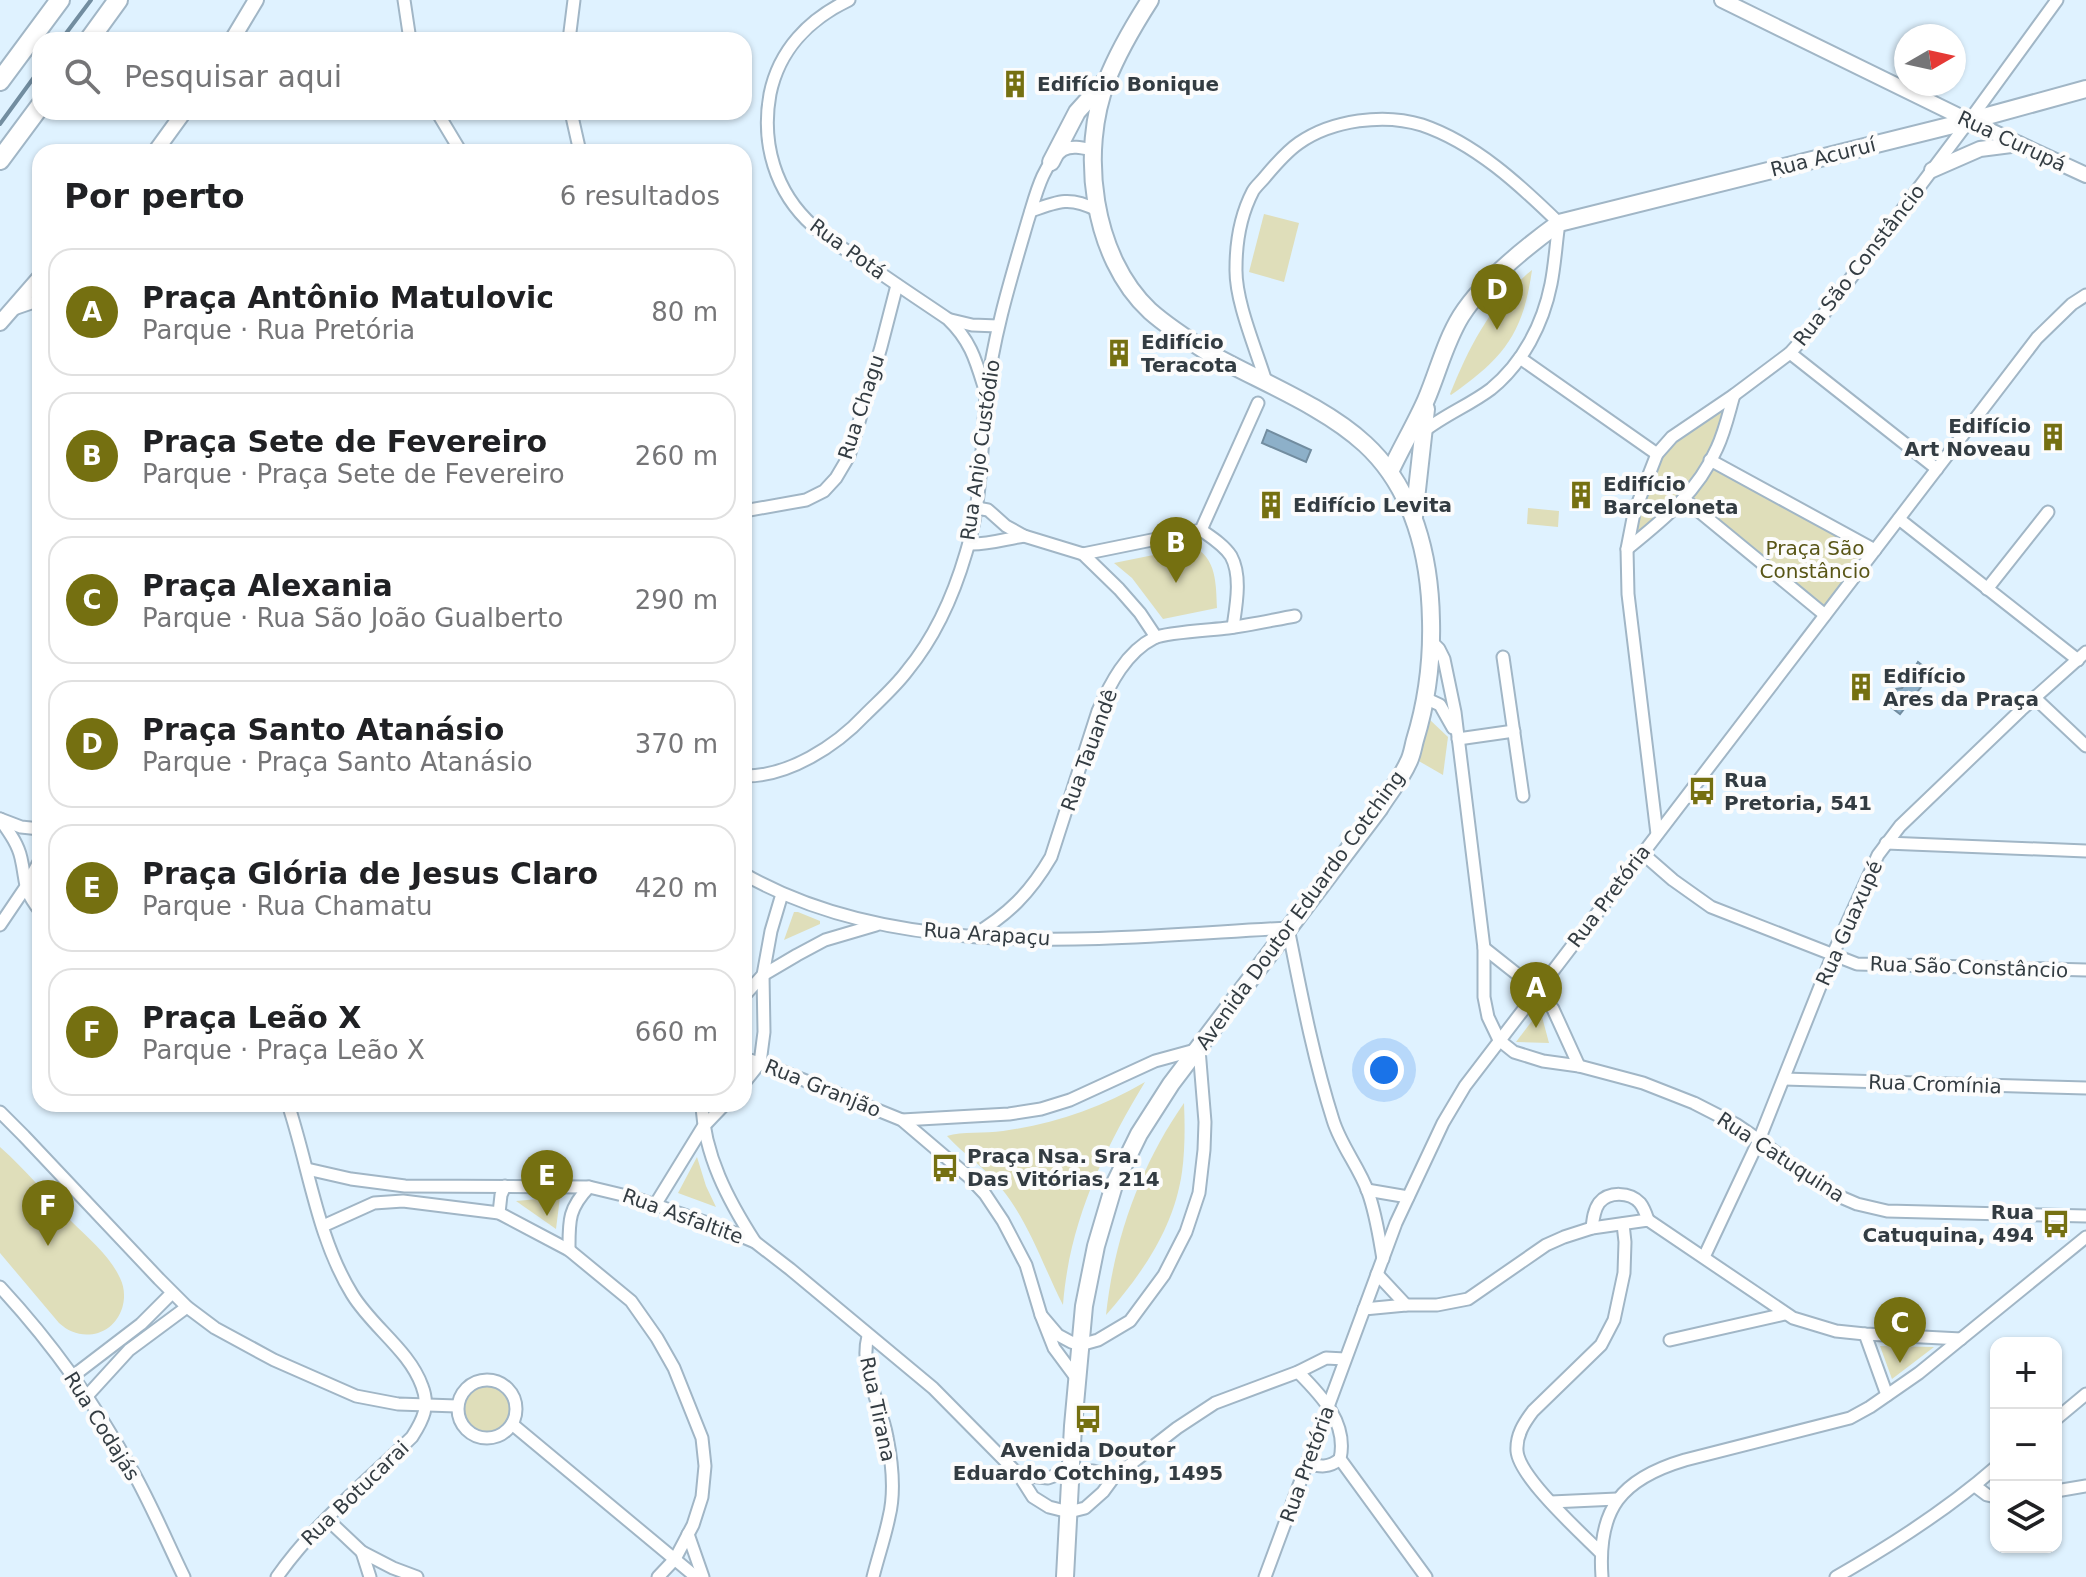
<!DOCTYPE html>
<html lang="pt">
<head>
<meta charset="utf-8">
<style>
  :root { --surface:#fff; --page:#f2f2f2; --text:#202124; --muted:#757577; --line:#e0e0e0; --accent:#757011 }
  body { margin:0; font-family:"DejaVu Sans",sans-serif; background:var(--page); color:var(--text) }
  .controls { position:absolute; right:24px; bottom:24px; display:grid; overflow:hidden; border-radius:16px; box-shadow:0 2px 6px #0004 }
  .controls button { width:72px; height:72px; display:grid; place-items:center; padding:0; border:0; border-bottom:2px solid var(--line); background:var(--surface); color:var(--text); font:40px sans-serif }
  .compass { position:absolute; left:1894px; top:24px; width:72px; height:72px; border-radius:50%; background:var(--surface); box-shadow:0 2px 6px #0004; rotate:81deg }
  .you { position:absolute; left:1384px; top:1070px; width:28px; height:28px; margin:-20px; border:6px solid #fff; border-radius:50%; background:#1a73e8; box-shadow:0 0 0 12px #1a73e833 }
  .badge { display:grid; place-items:center; width:52px; height:52px; border-radius:50%; background:var(--accent); color:#fff; font-size:26px; font-weight:700 }
  .pin { position:absolute; translate:-50% -66px; filter:drop-shadow(0 2px 4px #0008) }
  .pin::after { content:''; position:absolute; top:42px; width:28px; height:24px; background:inherit; clip-path:polygon(0 0,100% 0,50% 100%) }
  .list { margin:0; padding:0; list-style:none }
  h2 { display:flex; justify-content:space-between; align-items:center; height:104px; margin:0; padding:0 32px; font-size:34px }
  h2 small { font-size:26px; font-weight:400; color:var(--muted) }
  .list li { display:grid; grid-template-columns:52px 1fr auto; gap:24px; align-items:center; box-sizing:border-box; height:128px; margin:0 16px 16px; padding:0 16px; border:2px solid var(--line); border-radius:24px }
  .list b { display:block; font-size:30px; white-space:nowrap }
  .list p { margin:0; font-size:26px; white-space:nowrap; color:var(--muted) }
  .list em { font-size:26px; font-style:normal; color:var(--muted) }
  .icon { flex:none; width:44px; height:44px; fill:none; stroke:currentColor; stroke-width:2; stroke-linecap:round; stroke-linejoin:round }
  .map { position:relative; flex:none; width:2086px; height:1577px; overflow:hidden }
  .search { position:absolute; background:var(--surface); box-shadow:0 2px 6px #0004; left:32px; top:32px; width:720px; height:88px; display:flex; align-items:center; gap:20px; box-sizing:border-box; padding:0 28px; border-radius:24px; color:var(--muted); font-size:30px }
  .panel { position:absolute; background:var(--surface); box-shadow:0 2px 6px #0004; left:32px; top:144px; width:720px; height:968px; border-radius:24px }
  .map>svg:first-child { display:block }
</style>
</head>
<body>
<div class="map">
<svg width="2086" height="1577" viewBox="0 0 2086 1577">
  <rect width="100%" height="100%" fill="#dff2ff"/>
  <g fill="#dfdeba">
    <polygon points="1264,214 1299,223 1284,282 1249,272"/>
    <path d="M 1532,270 C 1523,335 1503,358 1451,395 L 1450,394 C 1469,347 1491,303 1532,270 Z"/>
    <polygon points="1731,400 1715,449 1690,490 1630,545 1635,513 1664,448"/>
    <polygon points="1711,464 1869,551 1823,609 1687,501"/>
    <polygon points="1528,508 1559,511 1558,527 1527,524"/>
    <path d="M 1193,547 C 1217,557 1216,586 1217,608 L 1163,619 L 1132,578 L 1114,563 Z"/>
    <polygon points="1429,719 1448,737 1443,775 1417,760"/>
    <polygon points="794,912 798,912 820,921 820,924 784,940"/>
    <polygon points="1538,1013 1541,1013 1549,1043 1516,1042"/>
    <path d="M 1145,1082 C 1103,1151 1069,1224 1063,1305 C 1043,1266 1029,1222 1001,1188 C 986,1168 963,1154 947,1136 C 962,1131 985,1134 1003,1131 C 1053,1124 1101,1108 1145,1082 Z"/>
    <path d="M 1184,1103 C 1185,1126 1185,1150 1182,1172 C 1174,1228 1142,1274 1106,1315 C 1114,1239 1140,1166 1184,1103 Z"/>
    <path d="M 0,1147 C 26,1170 48,1197 72,1222 C 89,1239 110,1256 120,1278 C 130,1298 121,1326 98,1333 C 83,1337 70,1333 59,1323 L 0,1253 Z"/>
    <polygon points="697,1157 706,1186 716,1207 678,1193"/>
    <polygon points="560,1197 556,1229 516,1201"/>
    <polygon points="1880,1346 1934,1347 1892,1379"/>
    <circle cx="487" cy="1410" r="24"/>
  </g>
  <g fill="#8db0c9" stroke="#728da0" stroke-width="2">
    <polygon points="1267,430 1311,450 1306,462 1262,443"/>
    <polygon points="1918,662 1932,673 1900,714 1891,707 1896,689 1902,688"/>
  </g>
  <g fill="none" stroke-linecap="round" stroke-linejoin="round">
    <g stroke="#728da0" stroke-width="4">
      <polyline points="61,40 91,0"/>
      <polyline points="0,124 40,69"/>
    </g>
    <defs>
      <g id="minor">
        <polyline points="404,0 410,40"/>
        <path d="M 849,0 C 809,19 779,50 770,94 C 761,143 775,192 813,226 C 828,240 846,250 863,261 C 891,281 920,300 948,319 C 971,341 976,361 985,390"/>
        <polyline points="569,40 574,0"/>
        <polyline points="437,112 461,152"/>
        <polyline points="571,112 580,152"/>
        <path d="M 1031,211 C 1058,201 1070,196 1097,210"/>
        <polyline points="11,310 40,300"/>
        <polyline points="951,320 972,325 998,326"/>
        <polyline points="1790,353 1937,469"/>
        <polyline points="1520,358 1657,454"/>
        <path d="M 1267,385 C 1257,351 1235,302 1236,268 C 1236,242 1241,214 1253,191 C 1256,186 1261,182 1265,177 C 1275,165 1286,152 1299,143 C 1332,120 1384,113 1422,125 C 1475,143 1520,185 1559,223 C 1556,243 1555,264 1551,284 C 1543,324 1523,363 1491,389 C 1470,405 1444,415 1423,432"/>
        <polyline points="1710,460 1875,550"/>
        <polyline points="1684,499 1825,615"/>
        <path d="M 977,508 L 988,510 L 1006,526 L 1024,536 L 1083,554 L 1201,530 C 1211,537 1224,545 1231,556 C 1242,576 1236,606 1233,627"/>
        <polyline points="744,511 806,500 824,491 836,478 849,456 881,347 897,285"/>
        <polyline points="1899,519 2078,660"/>
        <polyline points="1201,530 1258,403"/>
        <path d="M 969,544 C 987,545 1005,539 1024,536"/>
        <path d="M 1627,549 C 1663,520 1698,492 1717,448 C 1725,431 1729,412 1734,395"/>
        <polyline points="1083,554 1119,589 1140,613 1156,637"/>
        <polyline points="1987,589 2048,512"/>
        <polyline points="1431,641 1439,649 1444,659 1455,712 1484,948 1484,997 1488,1017 1499,1040 1514,1052 1543,1061 1579,1066 1643,1083 1694,1103 1737,1125 1759,1140 1829,1192 1857,1204 1887,1211 2086,1216"/>
        <polyline points="1503,657 1523,796"/>
        <polyline points="1425,698 1440,705 1453,728"/>
        <polyline points="2035,698 2086,746"/>
        <polyline points="1458,739 1514,731"/>
        <path d="M 744,776 C 788,777 836,746 865,715 C 879,701 895,687 907,671 C 935,637 954,594 966,553 C 982,502 981,449 986,397 C 993,336 1011,278 1028,220 C 1035,198 1042,164 1063,150 C 1072,145 1083,148 1092,150"/>
        <path d="M 0,819 C 9,832 18,844 21,858 C 27,884 22,888 40,911"/>
        <polyline points="0,819 21,827 40,829"/>
        <polyline points="1657,834 1628,594 1627,549 1634,513 1657,454 1672,437 1734,395 1790,353 1817,323 1969,121 2057,0"/>
        <polyline points="1886,843 2086,851"/>
        <polyline points="1642,853 1673,880 1711,907 1857,964 2086,970"/>
        <path d="M 744,874 C 902,965 1114,937 1288,928 C 1301,993 1313,1057 1333,1120 C 1341,1146 1359,1167 1368,1192 C 1376,1214 1379,1236 1383,1259"/>
        <polyline points="0,925 25,888 40,860"/>
        <path d="M 972,936 C 1008,915 1030,893 1051,857 L 1098,711 C 1110,684 1126,652 1154,638 C 1166,632 1212,630 1228,628 C 1250,625 1273,620 1295,616"/>
        <polyline points="1484,948 1537,990 1553,1009 1579,1066"/>
        <polyline points="744,996 763,975 797,955 825,940 876,925"/>
        <polyline points="744,1058 774,1068 902,1120 969,1177 985,1194 1003,1221 1026,1265 1041,1315 1054,1348 1077,1379"/>
        <polyline points="1784,1079 2086,1088"/>
        <polyline points="744,1083 760,1063 764,1032 763,975 771,931 782,894"/>
        <path d="M 702,1104 C 704,1155 728,1200 755,1242"/>
        <polyline points="0,1112 24,1136 159,1279 187,1307 215,1328 274,1360 356,1396 398,1404 457,1406"/>
        <polyline points="902,1120 1009,1114 1041,1109 1070,1100 1155,1061 1199,1049 1205,1122 1204,1150 1199,1193 1186,1232 1164,1275 1130,1321 1098,1340 1080,1345 1071,1342 1058,1335 1041,1315"/>
        <polyline points="307,1169 351,1179 405,1186 589,1187 635,1198 722,1228 755,1242 790,1269 933,1388 1019,1475 1033,1497 1049,1507 1069,1512 1085,1508 1103,1492 1114,1477 1177,1428 1215,1403 1298,1372 1326,1358 1345,1359"/>
        <polyline points="1367,1190 1408,1197"/>
        <polyline points="655,1205 703,1127 725,1104"/>
        <polyline points="499,1213 501,1195 505,1186"/>
        <polyline points="323,1226 374,1203 403,1201 499,1213 569,1250 631,1301 657,1338 674,1368 702,1438 705,1466 702,1497 693,1525 675,1559 658,1577"/>
        <path d="M 1592,1228 C 1593,1219 1594,1210 1599,1203 C 1609,1191 1630,1192 1640,1203 C 1644,1208 1646,1214 1648,1220"/>
        <path d="M 569,1250 C 569,1221 568,1209 589,1187"/>
        <polyline points="1704,1257 1759,1140 1833,954 1878,855 1900,826 2021,710 2086,652"/>
        <polyline points="1377,1274 1406,1305"/>
        <path d="M 0,1287 C 52,1343 96,1405 133,1472 C 152,1506 167,1542 184,1577"/>
        <polyline points="1364,1309 1406,1305 1437,1305 1468,1299 1546,1245 1564,1237 1592,1228 1648,1220 1793,1318 1836,1331 1865,1334 1961,1339"/>
        <polyline points="1865,1334 1887,1395"/>
        <path d="M 868,1336 C 859,1371 881,1403 887,1437 C 892,1462 895,1493 889,1517 C 885,1537 878,1557 873,1577"/>
        <polyline points="1670,1340 1785,1314"/>
        <path d="M 1298,1372 C 1322,1396 1348,1423 1340,1459 L 1426,1577"/>
        <polyline points="73,1376 141,1324 172,1293"/>
        <circle cx="487" cy="1409" r="29"/>
        <polyline points="87,1396 129,1350 187,1307"/>
        <polyline points="2056,1419 2086,1394"/>
        <polyline points="512,1424 696,1577"/>
        <path d="M 1307,1463 C 1320,1467 1329,1468 1340,1459"/>
        <polyline points="1019,1475 1048,1478 1071,1470 1093,1471 1114,1477"/>
        <polyline points="1975,1486 1987,1495 1996,1497"/>
        <polyline points="2056,1491 2086,1486"/>
        <polyline points="1551,1502 1617,1499"/>
        <polyline points="327,1519 362,1552 393,1568 417,1577"/>
        <polyline points="688,1534 703,1577"/>
        <polyline points="362,1552 370,1577"/>
        <path d="M 1600,1552 C 1580,1532 1519,1477 1517,1451 C 1516,1435 1524,1423 1533,1411 L 1601,1345 L 1614,1320 L 1624,1273 L 1625,1242 L 1623,1224"/>
        <path d="M 277,1577 C 314,1524 366,1482 412,1437 C 423,1420 430,1406 422,1386 C 409,1350 372,1327 352,1294 C 317,1237 309,1167 288,1104"/>
        <polyline points="1265,1577 1396,1223 1443,1123 1465,1086 2037,338 2072,304 2086,295"/>
        <path d="M 1602,1577 C 1597,1509 1621,1479 1685,1460 L 1850,1418 L 1870,1407 L 1919,1373 L 2086,1237"/>
        <path d="M 1836,1577 C 1892,1545 1947,1510 1996,1467"/>
      </g>
      <g id="tertiary">
        <polyline points="1722,0 1969,121 2086,175"/>
        <polyline points="232,40 256,0"/>
        <polyline points="155,152 184,112"/>
        <polyline points="1932,170 1980,149 2019,144"/>
        <polyline points="0,323 40,277"/>
      </g>
      <g id="secondary">
        <polyline points="1051,162 1077,112 1105,81"/>
        <path d="M 1390,472 C 1401,448 1415,425 1426,400 C 1438,372 1445,342 1461,316 C 1483,281 1526,247 1559,223 L 1969,121 L 2086,89"/>
        <polyline points="1414,517 1426,409"/>
        <path d="M 1065,1577 L 1073,1426 L 1084,1306 L 1096,1246 L 1114,1185 L 1139,1134 L 1171,1084 L 1379,809 C 1388,794 1401,779 1408,763 C 1412,756 1413,747 1415,740 C 1427,701 1432,661 1431,621 C 1430,557 1414,489 1365,444 C 1324,406 1259,381 1209,353 C 1190,341 1167,326 1150,311 C 1092,257 1079,151 1107,80 C 1118,52 1134,25 1150,0"/>
      </g>
      <g id="primary">
        <polyline points="89,40 118,0"/>
        <polyline points="0,81 60,0"/>
        <polyline points="0,160 40,106"/>
      </g>
    </defs>
    <use href="#minor" stroke="#a1b6c6" stroke-width="15"/>
    <use href="#tertiary" stroke="#a1b6c6" stroke-width="18"/>
    <use href="#secondary" stroke="#a1b6c6" stroke-width="20"/>
    <use href="#primary" stroke="#a1b6c6" stroke-width="22"/>
    <use href="#minor" stroke="#fff" stroke-width="11"/>
    <use href="#tertiary" stroke="#fff" stroke-width="14"/>
    <use href="#secondary" stroke="#fff" stroke-width="16"/>
    <use href="#primary" stroke="#fff" stroke-width="18"/>
  </g>
  <defs>
    <symbol id="building-bare" viewBox="-9 -9 18 18"><path d="M-4-6H4V6H1V3H-1V6H-4ZM-2.5-4.3h1.7v1.8h-1.7ZM.8-4.3h1.7v1.8H.8ZM-2.5-1h1.7V.8h-1.7ZM.8-1h1.7V.8H.8Z" fill="#757011" stroke="#fcfcfc" stroke-width="2.5" paint-order="stroke"/></symbol>
    <symbol id="bus-bare" viewBox="-9 -9 18 18"><path d="M-5-6H5V4H4V6H2V4H-2V6H-4V4H-5ZM-3.5-4V0h7V-4ZM-3.5 1.2v1.5H-2V1.2ZM2 1.2v1.5H3.5V1.2Z" fill="#757011" stroke="#fcfcfc" stroke-width="2.5" paint-order="stroke"/></symbol>
  </defs>
  <g fill-rule="evenodd">
    <use href="#building-bare" x="995" y="64" width="40" height="40"/>
    <use href="#building-bare" x="1099" y="333" width="40" height="40"/>
    <use href="#building-bare" x="2033" y="417" width="40" height="40"/>
    <use href="#building-bare" x="1561" y="475" width="40" height="40"/>
    <use href="#building-bare" x="1251" y="485" width="40" height="40"/>
    <use href="#building-bare" x="1841" y="667" width="40" height="40"/>
    <use href="#bus-bare" x="1682" y="771" width="40" height="40"/>
    <use href="#bus-bare" x="925" y="1148" width="40" height="40"/>
    <use href="#bus-bare" x="2036" y="1204" width="40" height="40"/>
    <use href="#bus-bare" x="1068" y="1399" width="40" height="40"/>
  </g>
  <g text-anchor="middle" dominant-baseline="central" stroke-width="8" stroke-linejoin="round" paint-order="stroke">
    <g font-size="20" font-weight="bold" fill="#333c42" stroke="#fcfcfc" text-anchor="start">
      <text x="1037" y="84">Edifício Bonique</text>
      <text x="1141" y="342">Edifício<tspan x="1141" dy="23">Teracota</tspan></text>
      <text x="2031" y="426" text-anchor="end">Edifício<tspan x="2031" dy="23">Art Noveau</tspan></text>
      <text x="1603" y="484">Edifício<tspan x="1603" dy="23">Barceloneta</tspan></text>
      <text x="1293" y="505">Edifício Levita</text>
      <text x="1883" y="676">Edifício<tspan x="1883" dy="23">Ares da Praça</tspan></text>
      <text x="1724" y="780">Rua<tspan x="1724" dy="23">Pretoria, 541</tspan></text>
      <text x="967" y="1156">Praça Nsa. Sra.<tspan x="967" dy="23">Das Vitórias, 214</tspan></text>
      <text x="2034" y="1212" text-anchor="end">Rua<tspan x="2034" dy="23">Catuquina, 494</tspan></text>
      <text x="1088" y="1450" text-anchor="middle">Avenida Doutor<tspan x="1088" dy="23">Eduardo Cotching, 1495</tspan></text>
    </g>
    <g font-size="20" fill="#333c42" stroke="#fcfcfc">
      <text transform="translate(2012 141) rotate(25)">Rua Curupá</text>
      <text transform="translate(1823 157) rotate(-14)">Rua Acuruí</text>
      <text transform="translate(848 249) rotate(36)">Rua Potá</text>
      <text transform="translate(1859 265) rotate(-52)">Rua São Constâncio</text>
      <text transform="translate(861 407) rotate(-72)">Rua Chagu</text>
      <text transform="translate(980 450) rotate(-82)">Rua Anjo Custódio</text>
      <text transform="translate(1089 750) rotate(-70)">Rua Tauandê</text>
      <text transform="translate(1609 896) rotate(-53)">Rua Pretória</text>
      <text transform="translate(1300 910) rotate(-54)">Avenida Doutor Eduardo Cotching</text>
      <text transform="translate(1849 923) rotate(-66)">Rua Guaxupé</text>
      <text transform="translate(987 934) rotate(4)">Rua Arapaçu</text>
      <text transform="translate(1969 967) rotate(2)">Rua São Constâncio</text>
      <text transform="translate(1935 1084) rotate(2)">Rua Cromínia</text>
      <text transform="translate(823 1088) rotate(22)">Rua Granjão</text>
      <text transform="translate(1781 1157) rotate(33)">Rua Catuquina</text>
      <text transform="translate(683 1216) rotate(20)">Rua Asfaltite</text>
      <text transform="translate(878 1409) rotate(78)">Rua Tirana</text>
      <text transform="translate(102 1426) rotate(58)">Rua Codajás</text>
      <text transform="translate(1307 1464) rotate(-70)">Rua Pretória</text>
      <text transform="translate(355 1493) rotate(-44)">Rua Botucarai</text>
    </g>
    <g font-size="20" fill="#585516" stroke="#fcfcfc">
      <text x="1815" y="548">Praça São<tspan x="1815" dy="23">Constâncio</tspan></text>
    </g>
  </g>
</svg>
<div class="controls">
<button>+</button>
<button>−</button>
<button><svg class="icon" aria-label="layers" viewBox="0 0 24 24"><path d="M12 4l9 5-9 5-9-5zM3 14l9 5 9-5"/></svg></button>
</div>
<svg class="compass" viewBox="-18 -18 36 36"><path d="M0-13l5 13h-10z" fill="#e53935"/><path d="M0 13l5-13h-10z" fill="#757577"/></svg>
<div class="you"></div>
<div class="pin badge" style="left:1536px;top:1028px">A</div>
<div class="pin badge" style="left:1176px;top:583px">B</div>
<div class="pin badge" style="left:1900px;top:1363px">C</div>
<div class="pin badge" style="left:1497px;top:330px">D</div>
<div class="pin badge" style="left:547px;top:1216px">E</div>
<div class="pin badge" style="left:48px;top:1246px">F</div>
<div class="search"><svg class="icon" aria-label="search" viewBox="0 0 24 24"><circle cx="10" cy="10" r="6"/><path d="M15 15l6 6"/></svg>Pesquisar aqui</div>
<section class="panel">
<h2>Por perto<small>6 resultados</small></h2>
<ul class="list">
<li><span class="badge">A</span><div><b>Praça Antônio Matulovic</b><p>Parque · Rua Pretória</p></div><em>80 m</em></li>
<li><span class="badge">B</span><div><b>Praça Sete de Fevereiro</b><p>Parque · Praça Sete de Fevereiro</p></div><em>260 m</em></li>
<li><span class="badge">C</span><div><b>Praça Alexania</b><p>Parque · Rua São João Gualberto</p></div><em>290 m</em></li>
<li><span class="badge">D</span><div><b>Praça Santo Atanásio</b><p>Parque · Praça Santo Atanásio</p></div><em>370 m</em></li>
<li><span class="badge">E</span><div><b>Praça Glória de Jesus Claro</b><p>Parque · Rua Chamatu</p></div><em>420 m</em></li>
<li><span class="badge">F</span><div><b>Praça Leão X</b><p>Parque · Praça Leão X</p></div><em>660 m</em></li>
</ul>
</section>
</div>
</body>
</html>
